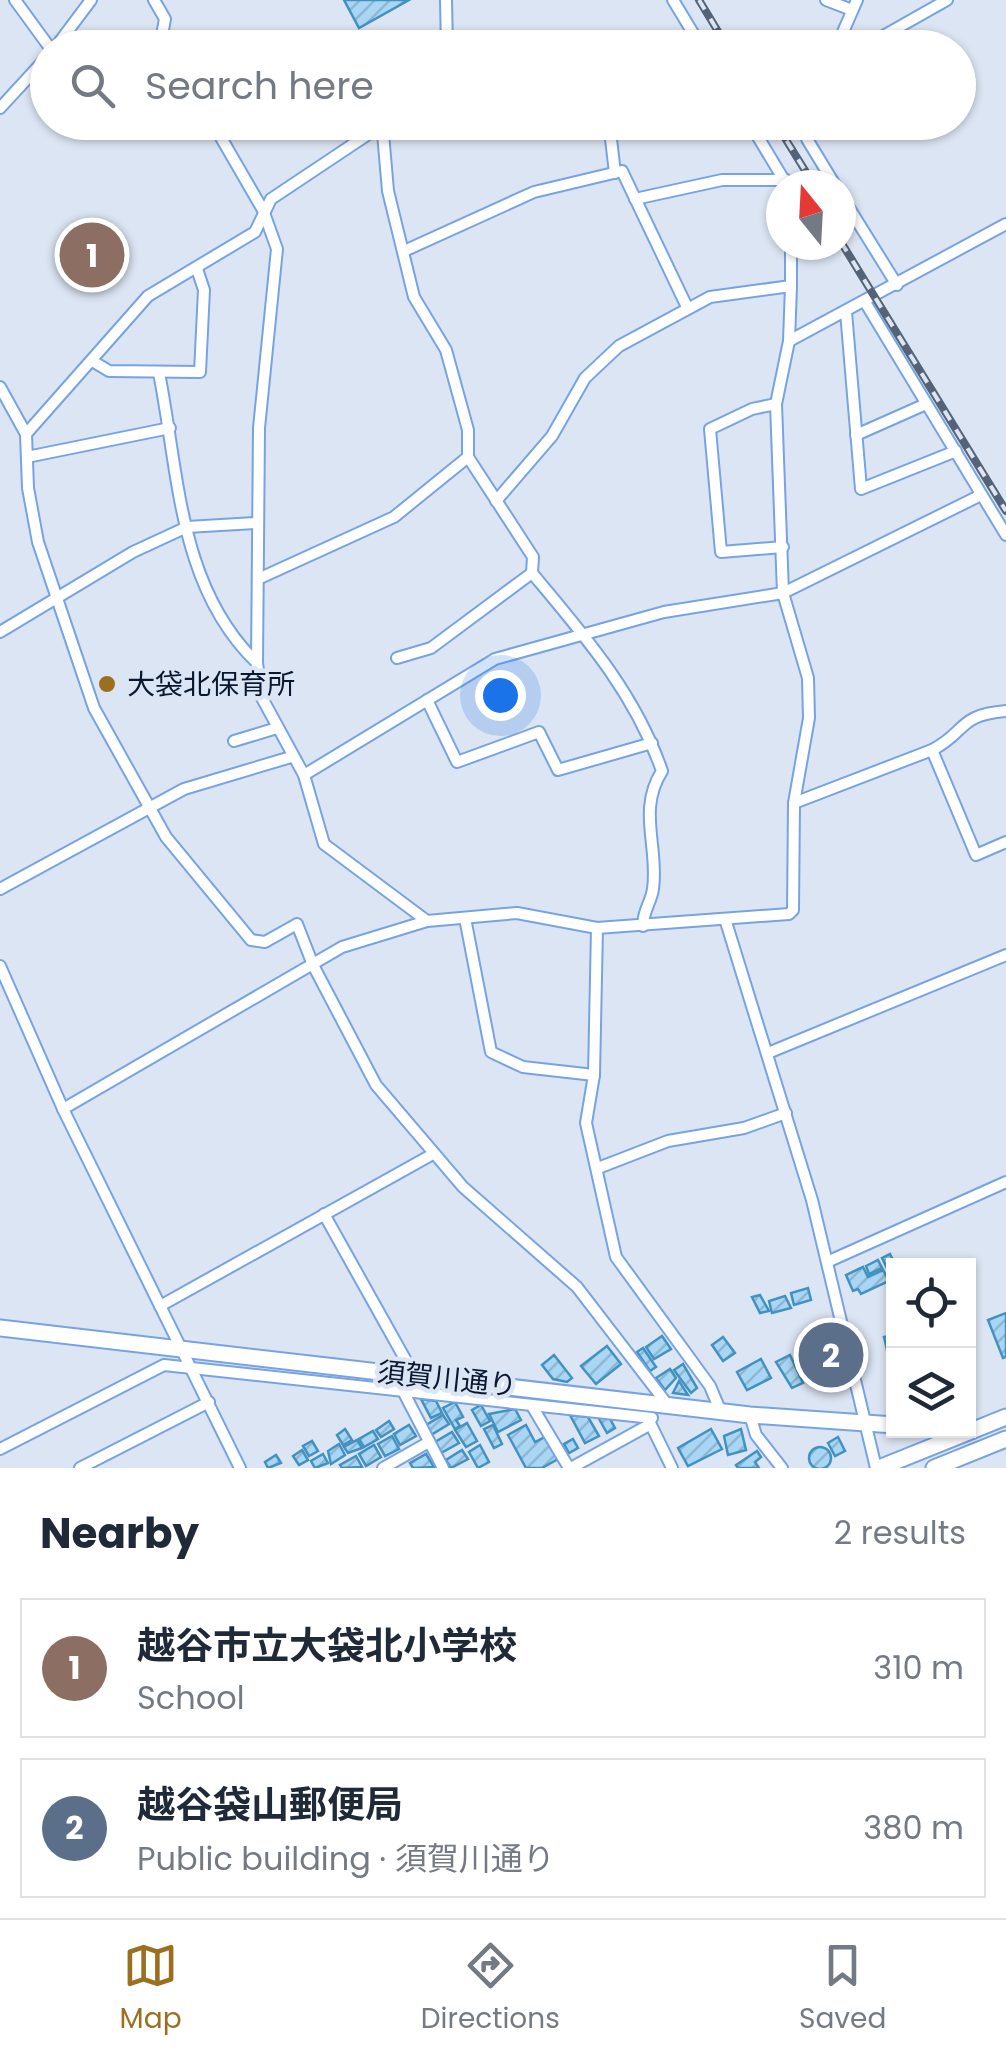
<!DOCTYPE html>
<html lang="en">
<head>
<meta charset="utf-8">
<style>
  :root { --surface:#fff; --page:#f6f6f7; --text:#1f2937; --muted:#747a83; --line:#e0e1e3; --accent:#9b6f1f }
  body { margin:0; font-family:Poppins,"Noto Sans JP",sans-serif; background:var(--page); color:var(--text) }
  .controls { position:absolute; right:30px; bottom:30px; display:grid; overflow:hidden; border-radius:0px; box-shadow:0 2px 8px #0004 }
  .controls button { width:90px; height:90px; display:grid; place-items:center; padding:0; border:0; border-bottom:2px solid var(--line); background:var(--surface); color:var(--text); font:50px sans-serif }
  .compass { position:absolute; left:766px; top:170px; width:90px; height:90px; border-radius:50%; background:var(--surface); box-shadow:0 2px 8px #0004; rotate:342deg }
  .you { position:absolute; left:500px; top:695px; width:35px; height:35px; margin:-25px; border:8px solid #fff; border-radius:50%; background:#1a73e8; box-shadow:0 0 0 15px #1a73e833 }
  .badge { display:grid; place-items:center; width:65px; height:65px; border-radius:50%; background:var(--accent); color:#fff; font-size:32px; font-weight:700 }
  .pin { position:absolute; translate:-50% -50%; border:5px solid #fff; box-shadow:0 2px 10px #0006 }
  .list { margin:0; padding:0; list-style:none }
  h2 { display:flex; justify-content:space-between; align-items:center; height:130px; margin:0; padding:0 40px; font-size:42px }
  h2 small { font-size:32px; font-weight:400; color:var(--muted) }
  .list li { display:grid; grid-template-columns:65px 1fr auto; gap:30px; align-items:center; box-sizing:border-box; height:140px; margin:0 20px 20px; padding:0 20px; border:2px solid var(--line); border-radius:0px }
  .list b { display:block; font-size:38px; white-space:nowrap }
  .list p { margin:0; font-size:32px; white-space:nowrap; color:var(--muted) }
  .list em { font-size:32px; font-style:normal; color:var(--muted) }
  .icon { flex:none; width:55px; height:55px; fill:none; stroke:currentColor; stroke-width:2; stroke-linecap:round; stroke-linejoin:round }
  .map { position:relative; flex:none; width:1006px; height:1468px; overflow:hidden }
  .search { position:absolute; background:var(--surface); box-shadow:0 2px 8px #0004; left:30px; right:30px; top:30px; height:110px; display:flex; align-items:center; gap:25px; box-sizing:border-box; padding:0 35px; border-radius:55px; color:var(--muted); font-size:38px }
  .sheet { height:450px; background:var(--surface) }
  nav { display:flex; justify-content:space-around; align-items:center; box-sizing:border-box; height:140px; border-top:2px solid var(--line); background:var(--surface); font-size:28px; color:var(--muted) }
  nav a { display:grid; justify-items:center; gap:5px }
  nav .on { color:var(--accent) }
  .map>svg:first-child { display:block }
</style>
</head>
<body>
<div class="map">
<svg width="1006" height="1468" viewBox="0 0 1006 1468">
  <defs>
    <pattern id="building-hatch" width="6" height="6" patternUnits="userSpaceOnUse" patternTransform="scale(2.5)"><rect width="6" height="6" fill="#a9d6f4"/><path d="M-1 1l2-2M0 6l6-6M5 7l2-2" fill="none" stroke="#90b7d2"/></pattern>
  </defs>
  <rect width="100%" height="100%" fill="#dce5f3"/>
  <g fill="url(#building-hatch)" stroke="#4292c1" stroke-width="2.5">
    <polygon points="344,0 409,0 359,28"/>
    <polygon points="890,1254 895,1264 887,1268 882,1258"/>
    <polygon points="878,1260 882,1268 869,1274 866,1266"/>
    <polygon points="863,1267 868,1277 883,1270 889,1281 861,1294 858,1289 853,1291 846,1275"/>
    <polygon points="808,1288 811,1300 794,1305 791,1293"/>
    <polygon points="760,1295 769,1311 760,1313 752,1297"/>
    <polygon points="785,1296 791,1308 772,1313 769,1301"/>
    <polygon points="1006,1313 1006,1357 1003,1358 988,1320"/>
    <polygon points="894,1335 894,1353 888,1354 884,1337"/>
    <polygon points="662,1336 671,1349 654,1359 646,1347"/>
    <polygon points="723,1337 735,1353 723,1361 712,1345"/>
    <polygon points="836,1342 844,1371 828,1375 820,1346"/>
    <polygon points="607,1346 621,1364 596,1384 581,1366"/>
    <polygon points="643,1348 656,1367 650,1371 637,1352"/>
    <polygon points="554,1355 572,1378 567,1382 553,1379 542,1365"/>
    <polygon points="790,1355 803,1383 792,1388 776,1362"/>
    <polygon points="761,1359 771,1378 747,1390 737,1372"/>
    <polygon points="683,1364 697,1388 691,1393 674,1370"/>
    <polygon points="670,1369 676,1378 665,1390 656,1378"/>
    <polygon points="679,1381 688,1395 673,1393"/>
    <polygon points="421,1399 436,1401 442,1413 431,1418"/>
    <polygon points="455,1402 463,1417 456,1420 460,1426 455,1429 443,1408"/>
    <polygon points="481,1405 490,1421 481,1426 472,1410"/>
    <polygon points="515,1409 521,1420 498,1432 489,1414"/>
    <polygon points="443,1415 449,1424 431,1435 426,1425"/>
    <polygon points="570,1415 588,1417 599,1436 585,1443"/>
    <polygon points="598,1417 610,1419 615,1428 607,1433"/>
    <polygon points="389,1421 394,1429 381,1437 376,1430"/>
    <polygon points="467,1423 477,1441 466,1447 455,1430"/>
    <polygon points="409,1425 416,1436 400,1445 394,1434"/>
    <polygon points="493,1425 502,1444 494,1448 484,1429"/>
    <polygon points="526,1425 535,1442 545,1437 558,1459 542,1468 526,1468 508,1435"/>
    <polygon points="345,1429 352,1440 343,1445 337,1435"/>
    <polygon points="711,1429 722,1449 688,1466 678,1448"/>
    <polygon points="741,1429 746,1450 728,1455 724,1436"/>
    <polygon points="373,1431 378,1439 364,1447 359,1439"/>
    <polygon points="452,1432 459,1443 441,1453 435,1442"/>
    <polygon points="392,1436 399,1449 385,1456 378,1444"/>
    <polygon points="838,1437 845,1451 835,1456 828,1443"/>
    <polygon points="573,1439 578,1448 569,1453 564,1444"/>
    <polygon points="357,1440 362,1448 348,1453 344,1447"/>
    <polygon points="312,1441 318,1451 309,1456 303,1446"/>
    <polygon points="339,1444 345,1455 331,1464 328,1451"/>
    <polygon points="374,1445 381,1457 366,1466 359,1454"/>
    <polygon points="480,1445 489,1462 478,1468 469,1452"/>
    <circle cx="820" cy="1458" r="11"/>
    <polygon points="302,1450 308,1460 299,1465 293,1456"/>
    <polygon points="462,1450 468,1459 451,1468 446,1460"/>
    <polygon points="757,1451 761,1457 755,1462 759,1468 738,1468 736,1465"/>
    <polygon points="323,1454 328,1463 315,1468 311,1461"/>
    <polygon points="426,1454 434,1467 413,1468 410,1463"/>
    <polygon points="276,1455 281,1463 268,1468 265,1462"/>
    <polygon points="356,1456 362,1467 342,1468 340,1465"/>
  </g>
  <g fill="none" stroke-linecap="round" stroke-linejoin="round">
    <defs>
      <g id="street">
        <polyline points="15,0 50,48"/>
        <polyline points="154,0 165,19 162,35 169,48"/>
        <polyline points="446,0 447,48"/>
        <polyline points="673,0 702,48"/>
        <polyline points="826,0 852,10"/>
        <polyline points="55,48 91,0"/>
        <polyline points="836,48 857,0"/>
        <polyline points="862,48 947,0"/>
        <polyline points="0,108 48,56"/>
        <polyline points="212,122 263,210 277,249 259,428 257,663 262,698 304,775 324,844 427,921 517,913 597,928 789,914 793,910 794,803 809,718 808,678 783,593 776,404 789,341 791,286 710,297 619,346 585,378 552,436 496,501"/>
        <path d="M 382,122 L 388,191 L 414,297 L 446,350 L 468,430 L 468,457 L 533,557 L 532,573 C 584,635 635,693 662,771 C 637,810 659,847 653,889 C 651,903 643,910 643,926"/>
        <polyline points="609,122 615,173"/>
        <polyline points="749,122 787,185"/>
        <polyline points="810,122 807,139 835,185"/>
        <polyline points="841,195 897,285"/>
        <polyline points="635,199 722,180 786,180"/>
        <polyline points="791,245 791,286"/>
        <polyline points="404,251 534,192 622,171 687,307"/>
        <polyline points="865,302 1006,535"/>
        <polyline points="846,312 861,489 956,451"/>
        <polyline points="789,341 1006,224"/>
        <polyline points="94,362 109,371 200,372 204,290 197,269"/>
        <path d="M 159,373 C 179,473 178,587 257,663"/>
        <polyline points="0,387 26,434 28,488 38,542 94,708 166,837 251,940 265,942 297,924 313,965 376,1085 463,1187 577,1287 667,1404"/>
        <polyline points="776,404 752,409 710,429 721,552 783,547"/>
        <polyline points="26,434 148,296 255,232 271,199 382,125"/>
        <polyline points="856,435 926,404"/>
        <polyline points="27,457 170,428"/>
        <polyline points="258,579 394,517 468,457"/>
        <polyline points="0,632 133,552 187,527 255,523"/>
        <polyline points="397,658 431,648 532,573"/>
        <polyline points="427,700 457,762 539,732 558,770 652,743"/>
        <polyline points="234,741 277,728"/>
        <polyline points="932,750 976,855 1006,842"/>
        <polyline points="304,775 495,659 664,612 783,593 981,495"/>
        <path d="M 794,803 L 932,750 C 967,732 957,715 1006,711"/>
        <polyline points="0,889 184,789 291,757"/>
        <polyline points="465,918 491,1052 523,1067 594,1075"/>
        <polyline points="726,922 812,1200 876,1468"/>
        <polyline points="597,928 594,1075 586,1123 616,1257 710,1386 720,1410"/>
        <polyline points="0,966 63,1109 240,1468"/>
        <polyline points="768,1053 1006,955"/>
        <polyline points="63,1109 342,947 427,921"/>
        <polyline points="598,1168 668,1141 744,1128 786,1113"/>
        <polyline points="324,1214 414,1375"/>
        <polyline points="827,1262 1006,1182"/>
        <polyline points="160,1306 433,1154"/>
        <polyline points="403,1374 403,1391 443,1468"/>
        <polyline points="532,1406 569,1468"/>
        <polyline points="750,1415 756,1435 782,1468"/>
        <polyline points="650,1423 672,1468"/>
        <polyline points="0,1449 164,1365 652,1418"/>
        <polyline points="80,1468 209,1402"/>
        <polyline points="383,1468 429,1442"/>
        <polyline points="571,1468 649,1425"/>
      </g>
      <g id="secondary">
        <polyline points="0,1328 750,1415 894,1425"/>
        <polyline points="879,1468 1006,1417"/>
        <polyline points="934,1468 1006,1439"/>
      </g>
    </defs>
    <use href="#street" stroke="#77a3e3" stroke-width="14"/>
    <use href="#secondary" stroke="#77a3e3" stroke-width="19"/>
    <use href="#street" stroke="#fff" stroke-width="10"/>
    <use href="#secondary" stroke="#fff" stroke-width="15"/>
    <defs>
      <g id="rail">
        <polyline points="699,0 728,48"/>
        <polyline points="775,122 814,185"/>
        <polyline points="841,242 1006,511"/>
      </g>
    </defs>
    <use href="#rail" stroke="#556377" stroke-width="8"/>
    <use href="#rail" stroke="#dce5f3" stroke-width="4" stroke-dasharray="11" stroke-linecap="butt"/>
  </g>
  <circle fill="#9b6f1f" stroke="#dce5f3" stroke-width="4" cx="107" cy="684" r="10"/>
  <g text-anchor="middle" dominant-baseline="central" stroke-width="9" stroke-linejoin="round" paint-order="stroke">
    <g font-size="28" fill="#081830" stroke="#dce5f3" text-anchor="start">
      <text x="127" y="684">大袋北保育所</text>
    </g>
    <g font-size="28" fill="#081830" stroke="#dce5f3">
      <text transform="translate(447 1379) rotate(6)">須賀川通り</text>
    </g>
  </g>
</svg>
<div class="controls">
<button><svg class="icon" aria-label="locate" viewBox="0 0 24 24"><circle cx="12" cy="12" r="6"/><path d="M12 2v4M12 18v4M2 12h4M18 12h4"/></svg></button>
<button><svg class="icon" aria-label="layers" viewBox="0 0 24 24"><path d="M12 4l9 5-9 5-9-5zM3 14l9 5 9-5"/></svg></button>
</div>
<svg class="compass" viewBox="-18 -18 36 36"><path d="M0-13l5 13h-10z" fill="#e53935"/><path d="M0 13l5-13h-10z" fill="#747a83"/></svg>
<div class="you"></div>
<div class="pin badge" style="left:92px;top:255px;background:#8d6e63">1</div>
<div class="pin badge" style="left:831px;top:1355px;background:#5c6f8a">2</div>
<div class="search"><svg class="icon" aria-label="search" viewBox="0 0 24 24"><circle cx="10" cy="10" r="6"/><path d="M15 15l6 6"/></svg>Search here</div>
</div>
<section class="sheet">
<h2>Nearby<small>2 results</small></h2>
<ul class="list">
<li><span class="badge" style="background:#8d6e63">1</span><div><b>越谷市立大袋北小学校</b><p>School</p></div><em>310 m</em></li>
<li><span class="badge" style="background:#5c6f8a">2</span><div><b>越谷袋山郵便局</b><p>Public building · 須賀川通り</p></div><em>380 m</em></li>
</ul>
</section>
<nav>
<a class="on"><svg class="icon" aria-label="map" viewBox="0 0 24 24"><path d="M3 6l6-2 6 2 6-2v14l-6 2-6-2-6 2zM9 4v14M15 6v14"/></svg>Map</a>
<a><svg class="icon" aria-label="directions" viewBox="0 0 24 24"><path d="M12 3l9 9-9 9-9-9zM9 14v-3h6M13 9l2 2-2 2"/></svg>Directions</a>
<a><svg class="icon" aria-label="saved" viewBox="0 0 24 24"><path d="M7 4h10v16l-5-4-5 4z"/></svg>Saved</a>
</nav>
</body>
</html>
